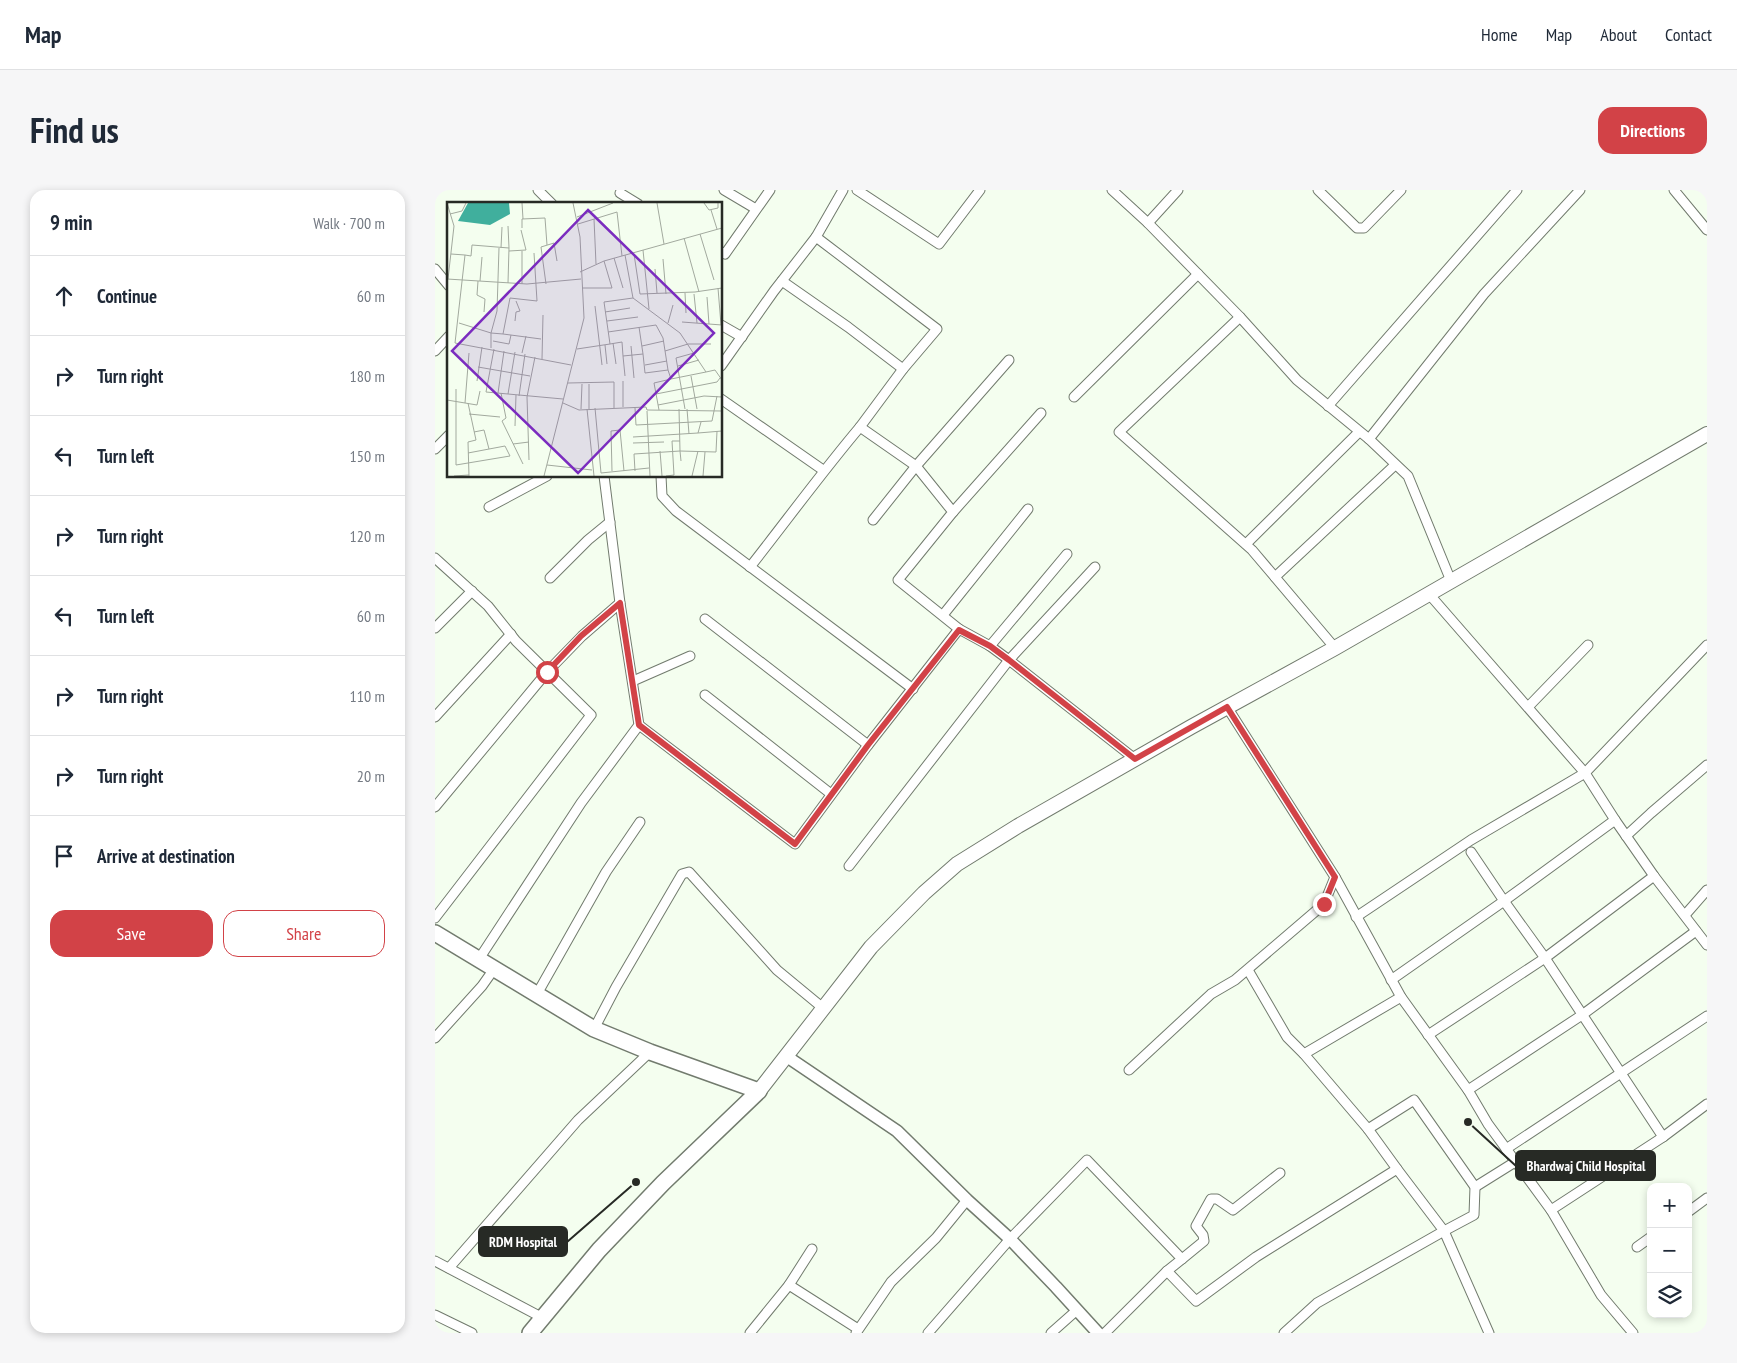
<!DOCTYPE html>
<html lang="en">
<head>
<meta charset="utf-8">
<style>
  :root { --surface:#fff; --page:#f6f6f7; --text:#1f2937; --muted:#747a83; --line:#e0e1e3; --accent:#d24247 }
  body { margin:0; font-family:"PT Sans Narrow",sans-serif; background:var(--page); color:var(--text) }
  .controls { position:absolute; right:15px; bottom:15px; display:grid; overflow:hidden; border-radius:10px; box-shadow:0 2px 8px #0003 }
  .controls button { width:45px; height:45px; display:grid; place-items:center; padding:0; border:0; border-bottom:1px solid var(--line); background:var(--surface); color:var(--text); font:25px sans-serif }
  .stop { position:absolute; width:15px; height:15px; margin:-11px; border:4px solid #d24247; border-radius:50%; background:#fff }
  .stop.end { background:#d24247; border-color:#fff; box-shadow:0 1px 5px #0008 }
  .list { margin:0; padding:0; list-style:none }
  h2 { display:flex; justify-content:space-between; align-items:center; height:65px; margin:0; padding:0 20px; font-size:21px }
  h2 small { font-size:16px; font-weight:400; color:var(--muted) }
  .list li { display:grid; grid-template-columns:32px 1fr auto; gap:15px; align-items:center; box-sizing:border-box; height:80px; padding:0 20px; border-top:1px solid var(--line) }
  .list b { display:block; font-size:19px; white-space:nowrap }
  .list em { font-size:16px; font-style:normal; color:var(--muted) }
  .actions { display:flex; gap:10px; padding:15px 20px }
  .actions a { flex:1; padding:11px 0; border:1px solid var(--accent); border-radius:15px; text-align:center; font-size:18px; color:var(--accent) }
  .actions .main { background:var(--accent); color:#fff }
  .icon { flex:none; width:28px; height:28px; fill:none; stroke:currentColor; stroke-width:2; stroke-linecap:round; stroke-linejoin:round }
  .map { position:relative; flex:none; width:1272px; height:1143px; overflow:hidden; border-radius:15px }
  header { display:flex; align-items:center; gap:30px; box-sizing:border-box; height:70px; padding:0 25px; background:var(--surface); border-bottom:1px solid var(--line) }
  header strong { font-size:24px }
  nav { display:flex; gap:28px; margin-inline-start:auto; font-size:18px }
  .intro { display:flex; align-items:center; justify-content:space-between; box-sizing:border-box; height:120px; padding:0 30px }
  h1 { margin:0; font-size:35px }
  .button { padding:12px 22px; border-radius:15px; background:var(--accent); color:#fff; font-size:18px; font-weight:700 }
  main { display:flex; gap:30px; padding:0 30px }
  aside { flex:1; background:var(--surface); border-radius:15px; box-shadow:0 2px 8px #0003 }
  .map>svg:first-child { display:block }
</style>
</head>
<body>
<header>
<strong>Map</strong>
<nav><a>Home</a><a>Map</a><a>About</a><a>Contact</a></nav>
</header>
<div class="intro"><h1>Find us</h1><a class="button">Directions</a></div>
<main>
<aside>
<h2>9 min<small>Walk · 700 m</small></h2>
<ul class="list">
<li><svg class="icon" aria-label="ahead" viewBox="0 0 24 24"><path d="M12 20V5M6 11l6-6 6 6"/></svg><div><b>Continue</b></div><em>60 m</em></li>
<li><svg class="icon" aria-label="right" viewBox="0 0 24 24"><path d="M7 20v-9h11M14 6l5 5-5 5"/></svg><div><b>Turn right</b></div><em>180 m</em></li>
<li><svg class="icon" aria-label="left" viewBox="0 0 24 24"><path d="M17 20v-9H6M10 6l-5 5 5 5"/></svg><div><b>Turn left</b></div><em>150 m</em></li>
<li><svg class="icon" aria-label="right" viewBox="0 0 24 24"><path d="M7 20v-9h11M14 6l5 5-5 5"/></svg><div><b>Turn right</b></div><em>120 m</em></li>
<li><svg class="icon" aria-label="left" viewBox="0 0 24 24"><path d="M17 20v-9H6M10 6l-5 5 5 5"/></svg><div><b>Turn left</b></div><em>60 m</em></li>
<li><svg class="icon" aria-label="right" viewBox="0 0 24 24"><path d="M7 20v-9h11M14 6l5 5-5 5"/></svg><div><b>Turn right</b></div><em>110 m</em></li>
<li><svg class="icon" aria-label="right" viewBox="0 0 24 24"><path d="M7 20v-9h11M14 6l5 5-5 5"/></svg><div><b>Turn right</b></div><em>20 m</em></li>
<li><svg class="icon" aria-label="arrive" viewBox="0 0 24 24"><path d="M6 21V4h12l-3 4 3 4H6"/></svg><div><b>Arrive at destination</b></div></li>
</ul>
<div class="actions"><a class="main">Save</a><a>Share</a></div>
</aside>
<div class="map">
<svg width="1272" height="1143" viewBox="0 0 1272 1143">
  <rect width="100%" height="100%" fill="#f4feef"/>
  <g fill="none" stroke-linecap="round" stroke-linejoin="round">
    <defs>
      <g id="minor">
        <polyline points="103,0 117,14"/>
        <polyline points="289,0 321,19"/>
        <polyline points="408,0 381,47 502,139 468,179 425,237 481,276 518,322 463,390 524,439"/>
        <polyline points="422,0 504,54 545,0"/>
        <polyline points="677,0 713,33 805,127 862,190 934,249 973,286 1016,391"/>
        <polyline points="883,0 922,38 929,38 966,0"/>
        <polyline points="1239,0 1272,40"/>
        <polyline points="185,3 203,14"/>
        <polyline points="713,33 743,0"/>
        <polyline points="286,62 290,64 335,0"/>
        <polyline points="0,79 14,96"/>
        <polyline points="347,91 413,137 468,179"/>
        <polyline points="805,127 684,242 817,360 900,458"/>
        <polyline points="286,135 307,147"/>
        <polyline points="0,161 14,146"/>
        <polyline points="286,176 339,101 381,47"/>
        <polyline points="639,207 763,84"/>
        <polyline points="286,209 388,280"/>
        <polyline points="893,216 1082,0"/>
        <polyline points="934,249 1049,104 1145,0"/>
        <polyline points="0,259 14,245"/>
        <polyline points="226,286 227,306 241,321 478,499"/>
        <polyline points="54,317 112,286"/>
        <polyline points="518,322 606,223"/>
        <polyline points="438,330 481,276 574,170"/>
        <polyline points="811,354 924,242"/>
        <polyline points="0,368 53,416 81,451 156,525 0,728"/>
        <path d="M 315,377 C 352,330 387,282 425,237"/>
        <polyline points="840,387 960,275"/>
        <polyline points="115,388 153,350 175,332"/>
        <polyline points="994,404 1150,583 1180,630 1219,686 1272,755"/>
        <polyline points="508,425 593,319"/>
        <polyline points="270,429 433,555"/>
        <polyline points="0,438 37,401"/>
        <polyline points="555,456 632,364"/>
        <polyline points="198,491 255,466"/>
        <polyline points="270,505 396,604"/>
        <polyline points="792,517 900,687 966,807 1033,900 1053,934 1116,1020 1166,1105 1198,1143"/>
        <polyline points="1093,517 1153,455"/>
        <polyline points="0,527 76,444"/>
        <polyline points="204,535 360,654 433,555 524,439 555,456 574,470 700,569"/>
        <polyline points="0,617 112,482 147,446 185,413"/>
        <polyline points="1191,646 1216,623 1272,575"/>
        <polyline points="1036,662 1069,711 1110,768 1228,947"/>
        <polyline points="414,676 574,470 660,377"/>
        <polyline points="1250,725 1272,700"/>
        <polyline points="921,727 1036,650 1150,583 1272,455"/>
        <polyline points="44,769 146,613 204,535 185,413 169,286"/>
        <polyline points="813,780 852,847 869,864 933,939 962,979"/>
        <polyline points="956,790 1069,711 1180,630"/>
        <polyline points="102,804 171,682 205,632"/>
        <polyline points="159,839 181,797 247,684 254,682 342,780 388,818"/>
        <polyline points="993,845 1110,768 1219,686"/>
        <polyline points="0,848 47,796 59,779"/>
        <polyline points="869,864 966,807"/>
        <polyline points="694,880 776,804 800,790 889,714 900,687"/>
        <polyline points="1033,900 1147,825 1261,741"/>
        <polyline points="1071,959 1272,826"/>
        <polyline points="1040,997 1080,972"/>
        <polyline points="1116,1020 1228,947 1272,914"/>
        <polyline points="1253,1022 1272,1008"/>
        <polyline points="1202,1057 1216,1047"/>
        <polyline points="747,1069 769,1051 768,1045 761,1036 776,1009 782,1009 798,1020 845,983"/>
        <polyline points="0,1071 108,1128"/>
        <polyline points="14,1078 143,930 215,862"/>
        <polyline points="354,1095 423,1139"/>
        <polyline points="0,1125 37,1143"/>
        <polyline points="315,1143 354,1095 377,1059"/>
        <polyline points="421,1143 456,1092 501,1048 532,1010"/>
        <polyline points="493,1143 575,1049 652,970 747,1069 732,1081 761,1111 821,1067 962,979 1009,1041 1039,1025 1040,997 979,910 933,939"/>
        <polyline points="616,1143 642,1120"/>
        <polyline points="670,1143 732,1081"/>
        <polyline points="849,1143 882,1113 1009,1041 1054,1143"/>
      </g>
      <polyline id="tertiary" points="351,866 462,941 532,1010 575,1049 621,1097 663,1143"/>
      <polyline id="secondary" points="324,901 436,757 489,703 522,674 583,636 756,537 900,458 1272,244"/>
      <polyline id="primary" points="0,743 159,839 215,862 324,901 228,993 164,1060 95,1143"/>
    </defs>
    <use href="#minor" stroke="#727b6e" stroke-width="11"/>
    <use href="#tertiary" stroke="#727b6e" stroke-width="14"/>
    <use href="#secondary" stroke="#727b6e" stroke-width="16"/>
    <use href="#primary" stroke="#727b6e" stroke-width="18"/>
    <use href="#minor" stroke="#fff" stroke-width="9"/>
    <use href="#tertiary" stroke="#fff" stroke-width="11"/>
    <use href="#secondary" stroke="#fff" stroke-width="14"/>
    <use href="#primary" stroke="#fff" stroke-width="15"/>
  </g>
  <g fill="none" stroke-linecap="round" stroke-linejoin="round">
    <polyline stroke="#d24247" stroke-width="6" points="112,482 146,446 185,413 204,535 360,654 433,555 524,440 555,456 574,470 700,569 792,517 900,687 889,714"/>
  </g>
  <g transform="translate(12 12)">
    <rect width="275" height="275" fill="#f4feef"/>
    <path d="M 21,1 L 62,1 L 63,12 L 43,23 L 11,19 Z" fill="#40af9d"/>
    <path fill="none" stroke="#a2a99e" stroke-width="1" d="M 0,1 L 7,24 L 1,77M 75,1 L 76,17M 210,1 L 217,42M 257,1 L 262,8 L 271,6 L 271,1M 264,8 L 270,27M 3,12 L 15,9 L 19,1M 130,15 L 166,1M 147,17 L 149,62M 131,22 L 170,10 L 175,54M 61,24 L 62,46M 75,26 L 75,17 L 98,16 L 100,43M 253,32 L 267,78M 237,36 L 252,90M 54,46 L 55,25M 196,48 L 202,107M 62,49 L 79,48 L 74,28M 4,52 L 18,53 L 8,141 L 124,163M 187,52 L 193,92 L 248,90 L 275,86M 18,53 L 24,54 L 25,43 L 62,46 L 61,81M 178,53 L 186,96 L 233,131 L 259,170 L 268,168 L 275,178M 167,56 L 176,86M 216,57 L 219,92M 208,67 L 210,91M 133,70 L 157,59 L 275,26M 0,77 L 80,82 L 134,77M 31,79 L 30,93 L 38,97 L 37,110M 33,79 L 35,55M 75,82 L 75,49M 99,82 L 94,45 L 107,41 L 110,59M 135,86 L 165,86 L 157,59M 271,86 L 274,123M 238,91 L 239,111M 247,92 L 250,121M 260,95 L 262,122M 148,104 L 155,163M 158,110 L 183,106M 68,119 L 69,110 L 73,109 L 69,99M 160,119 L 191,115M 235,120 L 275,123M 12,121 L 44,131 L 50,109 L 52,46M 221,121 L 226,103M 192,125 L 196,152M 161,130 L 209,123 L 216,136 L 221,168M 56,132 L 94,137M 46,139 L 62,142 L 64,133M 166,141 L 169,162M 163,142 L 175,140 L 176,154 L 196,152 L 198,171 L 221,168 L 224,177 L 259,170M 158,143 L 160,162M 184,144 L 187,176M 195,144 L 217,139M 44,146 L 44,131 L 56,132 L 63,96 L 90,99 L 87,51M 47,147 L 39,190 L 116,197M 130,147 L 163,142 L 157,100 L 186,96M 218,149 L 241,142 L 264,142M 75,151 L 79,134M 176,154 L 178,174M 95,157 L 96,113M 198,163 L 220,159M 231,164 L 252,158M 31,165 L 83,174M 244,174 L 250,207M 30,179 L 35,145M 176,179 L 176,205M 121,181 L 167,180 L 167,206M 142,182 L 142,207M 9,187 L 9,263 L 63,254 L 58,244 L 21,251M 51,191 L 57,149M 54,191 L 59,216 L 55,219 L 76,262M 61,192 L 68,150M 209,192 L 270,180 L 273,176M 72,194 L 78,152M 0,198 L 30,203 L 33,189M 18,201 L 22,151M 21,201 L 29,238 L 21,240 L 22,274M 116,201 L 132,208 L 199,205 L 200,208 L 275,209M 211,203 L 257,194 L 275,195M 148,206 L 154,271 L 202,266M 188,206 L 189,223 L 265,219 L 270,194M 134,207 L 135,182M 140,207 L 147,274M 238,207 L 229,156 L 247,151M 240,207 L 242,232M 212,208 L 207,181 L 224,177M 200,209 L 203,274M 22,212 L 53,215M 254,220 L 251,231 L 275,229M 68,224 L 69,193M 27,230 L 37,228 L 42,247M 186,235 L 251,231M 186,241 L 217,240M 66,242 L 82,240M 213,249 L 215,274M 82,258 L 80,195 L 88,155M 234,259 L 233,249 L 269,250 L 270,229M 100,263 L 145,268M 165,269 L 164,229 L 173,228 L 177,269M 188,269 L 187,252 L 233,249 L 232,207M 7,274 L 22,273M 97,274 L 137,116 L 133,35 L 126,1M 219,274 L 227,273 L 225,239 L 233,239M 245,274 L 251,249M 256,274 L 258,250"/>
    <path fill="#7b2cbf" fill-opacity="0.15" stroke="#7b2cbf" stroke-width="2.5" d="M 141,8 L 267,131 L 131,271 L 5,149 Z"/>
    <rect width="275" height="275" fill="none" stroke="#272a25" stroke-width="2.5"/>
  </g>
  <path fill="none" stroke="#272a25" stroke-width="2" d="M1033 932L1081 976M201 992L132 1052"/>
  <g fill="#272a25" stroke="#f4feef" stroke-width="2">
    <circle cx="1033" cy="932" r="5"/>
    <circle cx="201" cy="992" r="5"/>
  </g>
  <g fill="#272a25" stroke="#272a25" stroke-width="2">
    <rect x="1081" y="961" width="139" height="29" rx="5"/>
    <rect x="44" y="1037" width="88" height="29" rx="5"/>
  </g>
  <g font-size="14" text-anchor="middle" font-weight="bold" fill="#fff">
    <text x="1151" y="981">Bhardwaj Child Hospital</text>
    <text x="88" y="1057">RDM Hospital</text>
  </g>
</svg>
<div class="controls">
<button>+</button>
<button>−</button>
<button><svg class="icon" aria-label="layers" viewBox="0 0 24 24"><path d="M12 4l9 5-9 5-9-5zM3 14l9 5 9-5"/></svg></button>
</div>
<div class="stop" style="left:112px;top:482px"></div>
<div class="stop end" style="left:889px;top:714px"></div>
</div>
</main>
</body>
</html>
